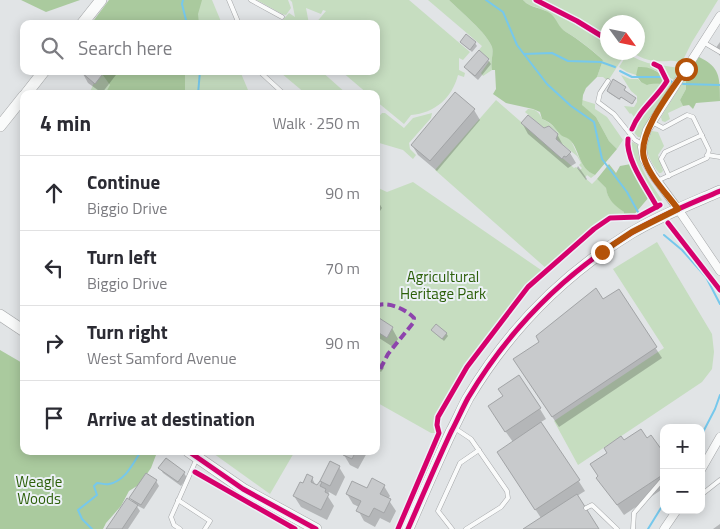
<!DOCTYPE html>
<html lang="en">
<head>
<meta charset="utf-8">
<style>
  :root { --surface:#fff; --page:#f2f2f3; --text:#2b2b33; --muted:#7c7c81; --line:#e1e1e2 }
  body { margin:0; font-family:"Titillium Web",sans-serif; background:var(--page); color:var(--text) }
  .controls { position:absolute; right:15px; bottom:15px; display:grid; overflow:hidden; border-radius:10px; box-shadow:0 2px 12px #0003 }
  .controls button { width:45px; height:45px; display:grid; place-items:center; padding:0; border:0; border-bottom:1px solid var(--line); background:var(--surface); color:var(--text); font:25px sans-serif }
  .compass { position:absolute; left:600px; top:15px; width:45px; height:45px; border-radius:50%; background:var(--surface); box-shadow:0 2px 12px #0003; rotate:123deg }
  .stop { position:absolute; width:15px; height:15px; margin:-11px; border:4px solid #b45309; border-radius:50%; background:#fff }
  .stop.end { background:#b45309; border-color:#fff; box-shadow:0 1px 5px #0008 }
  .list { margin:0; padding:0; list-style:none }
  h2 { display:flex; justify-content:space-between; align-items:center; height:65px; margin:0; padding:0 20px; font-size:21px }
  h2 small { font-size:16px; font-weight:400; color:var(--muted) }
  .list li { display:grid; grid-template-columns:32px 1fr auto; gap:15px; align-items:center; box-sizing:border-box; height:75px; padding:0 20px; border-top:1px solid var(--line) }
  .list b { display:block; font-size:19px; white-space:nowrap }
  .list p { margin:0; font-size:16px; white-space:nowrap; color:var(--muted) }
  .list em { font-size:16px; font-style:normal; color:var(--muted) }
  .icon { flex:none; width:28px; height:28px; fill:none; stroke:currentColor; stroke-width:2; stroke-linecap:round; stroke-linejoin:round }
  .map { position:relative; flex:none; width:720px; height:529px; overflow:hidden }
  .search { position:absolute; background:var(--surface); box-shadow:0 2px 12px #0003; left:20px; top:20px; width:360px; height:55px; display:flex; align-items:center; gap:12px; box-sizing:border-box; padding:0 18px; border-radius:10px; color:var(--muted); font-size:19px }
  .panel { position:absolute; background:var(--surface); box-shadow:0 2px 12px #0003; left:20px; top:90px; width:360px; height:365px; border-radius:10px }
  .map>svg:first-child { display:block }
</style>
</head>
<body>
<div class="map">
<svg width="720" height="529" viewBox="0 0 720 529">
  <rect width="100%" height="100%" fill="#e1e4e6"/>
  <g fill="#c6ddc0">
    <polygon points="116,0 212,0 222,24 96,24"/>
    <polygon points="257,0 288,0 291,8 286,15 282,14"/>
    <path d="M 290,0 L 409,0 L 470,52 L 463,60 L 459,58 L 459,70 L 465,73 L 464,77 L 458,75 C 452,98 435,113 411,115 L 404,124 L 376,101 L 376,94 L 368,94 L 341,71 L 376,71 L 376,24 L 315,24 L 326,11 L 323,10 L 321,14 L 306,8 L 309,24 L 285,24 L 282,21 L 289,13 L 295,17 L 292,2 Z"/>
    <path d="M 428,0 L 449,0 C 460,11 487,33 492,47 C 494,54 490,62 492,70 L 483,76 L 481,73 L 490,60 L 479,50 L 482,46 Z"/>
    <path d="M 523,0 L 718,0 L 692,42 L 682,62 C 678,62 673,60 669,61 C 653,62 647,61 633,53 L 638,52 L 638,22 L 608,22 L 608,52 L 623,53 L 622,59 L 608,81 L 603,77 L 597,77 L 603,60 C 591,49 580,40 566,32 C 558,27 554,17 547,12 C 539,6 530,8 523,0 Z"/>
    <path d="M 630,55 C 648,66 658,64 678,68 L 679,71 L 674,80 L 660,73 L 655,70 L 639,67 L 636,75 L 627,72 L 619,67 L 626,56 Z"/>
    <polygon points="90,71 240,71 248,90 252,94 89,94 97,76"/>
    <polygon points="283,71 321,71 347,94 306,94 281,73"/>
    <polygon points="621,75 630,79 638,79 641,82 662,84 634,117 631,113 630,114 624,106 634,107 637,102 637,96 631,91"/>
    <polygon points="686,77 686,89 680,100 683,106 668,113 670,119 665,122 662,121 661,117"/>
    <path d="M 671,82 L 673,83 L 645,127 L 640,137 L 638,137 L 633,131 C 637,116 648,109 658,98 C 663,93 665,85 671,82 Z"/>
    <path d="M 496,100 L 574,168 L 576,167 L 580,170 L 582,168 L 579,165 L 581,163 L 577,156 L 556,139 L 558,133 L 549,126 L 544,128 L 525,112 L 528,109 C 536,109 539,112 542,119 C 554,124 558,134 570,139 C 577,151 581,169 595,175 L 591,178 L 587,175 L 585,178 L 592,184 L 597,179 L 606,188 C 607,199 616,206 624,212 L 623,217 L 611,217 L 603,220 L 547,269 L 435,170 Z"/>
    <polygon points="582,100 595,104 595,109 607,117 623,140 617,149 609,141 596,117 582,106"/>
    <polygon points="382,113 385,113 404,128 413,118 432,113 431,118 409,143 410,149 416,155 413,159 403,150 376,142 376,120"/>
    <path d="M 652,131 L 658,132 L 664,146 L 658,155 L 663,171 L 661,173 L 659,173 C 649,160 641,145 652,131 Z"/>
    <path d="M 630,141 L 638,145 C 637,167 651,183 662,200 L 658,203 C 648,184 630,163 630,141 Z"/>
    <polygon points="413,182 544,272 528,286 474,353 460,375 436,420 437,433 431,433 376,402 376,187 387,192"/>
    <polygon points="657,242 712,334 714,352 712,369 702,382 578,465 554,421 664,348 613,269"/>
    <polygon points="210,451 295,451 270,494"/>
  </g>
  <g fill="#aaca9e">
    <polygon points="21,0 80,0 46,12"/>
    <polygon points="109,0 202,0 198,14 199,24 91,24"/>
    <path d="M 449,0 L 523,0 C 531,9 542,7 551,14 C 557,19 558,27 566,32 C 581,41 589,48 603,60 L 597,77 L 586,88 L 583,95 L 582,105 L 596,117 L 609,141 L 617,149 L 595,175 C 578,168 580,150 570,140 C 567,137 562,137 560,134 C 554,127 551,122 542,119 L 540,112 L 533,109 L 506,103 L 493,94 L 496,89 L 495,70 L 492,70 C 490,62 494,54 492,47 C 487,33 460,11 449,0 Z"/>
    <path d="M 699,57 C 720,67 720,77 720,101 L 696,103 L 693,109 L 689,105 L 683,106 L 680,100 L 686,89 L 686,77 Z"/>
    <path d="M 638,67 C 648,67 651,68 659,73 C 664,76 667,76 671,80 L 671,82 C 663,86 655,82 647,85 L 641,82 L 636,75 Z"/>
    <polygon points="100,71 185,71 185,94 105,94 110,85"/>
    <path d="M 609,164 L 616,173 L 620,166 L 631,164 L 649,197 L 633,216 L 623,217 L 624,212 C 615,206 607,199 606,188 L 597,179 Z"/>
    <polygon points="0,350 24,364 24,451 152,451 156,455 151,468 140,484 129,491 121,506 106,523 103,529 0,529"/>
  </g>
  <g fill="#0003">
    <polygon points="461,42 475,43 477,46 472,52"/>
    <polygon points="720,42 720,56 715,49"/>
    <polygon points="488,60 491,64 478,80 469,72 466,67"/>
    <polygon points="83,71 119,71 102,93 88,83 82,72"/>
    <polygon points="614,80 625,88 624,92 635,98 633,104 621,97 620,100 609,93"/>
    <polygon points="474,110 480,120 437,171 418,155 412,145"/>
    <polygon points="522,123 557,134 563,145 563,147 570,153 576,163 568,168 528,134"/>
    <polygon points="578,166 587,179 586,180 577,168"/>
    <polygon points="376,198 382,208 376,217"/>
    <polygon points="618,290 662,358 559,427 521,370 602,301"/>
    <polygon points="377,318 392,328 398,339 393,347 379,338 376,342"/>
    <polygon points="433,331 446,333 448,336 444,341"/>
    <polygon points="376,357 384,368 381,372 377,369 376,371"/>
    <polygon points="540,409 546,419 541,422 585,491 577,496 598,529 525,529 541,518 504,462 513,442 495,417"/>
    <polygon points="624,442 664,456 664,488 624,515 598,478 608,453"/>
    <polygon points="346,451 368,451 358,469 350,465 344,455"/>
    <polygon points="330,462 339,467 345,477 336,496 329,492 327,495 334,506 327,520 301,507 294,496 303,485 312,478 317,488"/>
    <polygon points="160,468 184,473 187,478 181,486 163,473"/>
    <polygon points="156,481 159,486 144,509 136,505 140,511 128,529 108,529 135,505 131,498"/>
    <polygon points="384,486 390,496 388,499 396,511 390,523 380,518 375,527 364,521 358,510 359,507 353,504 347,494"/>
    <polygon points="720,524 720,529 713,529"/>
  </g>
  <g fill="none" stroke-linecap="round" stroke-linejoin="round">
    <g stroke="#76c8ec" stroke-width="2">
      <polyline points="183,0 182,4 187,24"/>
      <polyline points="486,0 503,12 517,45 547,84 571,106 594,122 602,159 627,192 638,212"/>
      <polyline points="524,54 552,53 568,61 601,62 615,67"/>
      <polyline points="620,71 632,77 661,77"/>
      <polyline points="666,77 672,82"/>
      <polyline points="683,84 720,85"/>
      <polyline points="198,94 200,71"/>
      <polyline points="664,235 682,250 706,277 720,304"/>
      <polyline points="701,436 715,409 720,395"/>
      <path d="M 92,529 L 82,519 L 78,510 L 97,495 L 94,486 L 97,483 C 101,483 105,485 109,484 C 125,481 133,464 141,451"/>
      <polyline points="648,529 664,503"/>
    </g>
  </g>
  <g fill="#c8cacc" stroke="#a2a4a6">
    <polygon points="466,34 476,42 470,50 460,42"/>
    <polygon points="479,50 489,59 475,76 464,67"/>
    <polygon points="82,71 105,71 95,84 81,72"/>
    <polygon points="613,79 626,87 624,90 636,98 632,104 621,97 619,99 607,91"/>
    <polygon points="455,92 475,109 430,161 411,145"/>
    <polygon points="528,115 544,128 549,126 558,134 556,139 571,152 566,157 564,156 562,159 521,123"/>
    <polygon points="596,288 603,299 619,289 657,347 552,417 513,359 539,342 536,336"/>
    <polygon points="376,316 393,327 387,338 376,331"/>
    <polygon points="436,324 447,333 442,339 431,330"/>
    <polygon points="519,375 541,408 505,432 488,406 503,396 498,389"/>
    <polygon points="541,422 580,480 535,510 497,452"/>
    <polygon points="641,429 647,438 651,435 664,453 664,465 662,466 664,474 617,505 596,478 598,476 590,464 607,453 604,448 621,436 624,440"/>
    <polygon points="345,451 356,451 352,459 343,455"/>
    <polygon points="166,458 185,472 178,482 158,468"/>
    <polygon points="330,461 340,466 330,486 320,481"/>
    <polygon points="146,473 157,480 141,505 129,498"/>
    <polygon points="307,474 313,477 311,482 317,485 320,481 322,482 320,486 326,489 325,492 329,494 321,510 293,496 300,482 303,483"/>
    <polygon points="372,478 385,485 380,494 391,499 384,513 374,508 369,517 356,511 361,501 346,494 352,481 367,488"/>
    <polygon points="577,494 599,529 523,529"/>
    <polygon points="127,498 138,505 122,529 106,529"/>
  </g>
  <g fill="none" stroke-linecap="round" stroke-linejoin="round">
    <defs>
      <g id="lane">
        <polyline points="229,0 239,24"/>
        <polyline points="251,0 282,17"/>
        <polyline points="703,42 720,52"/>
        <polyline points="259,71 284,94"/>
        <polyline points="608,81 600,93 598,102 614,114 635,140 642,144"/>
        <polyline points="652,122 663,128 687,115 693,117 709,150 707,158 657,181"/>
        <polyline points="707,155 720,157"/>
        <polyline points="669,176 661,159 665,152 702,135"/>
        <polyline points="456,429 471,439 507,491 508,498 501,507 466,529"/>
        <polyline points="701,495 720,480"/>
        <polyline points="178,500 210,521 205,529"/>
        <polyline points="586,508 592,505 617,529"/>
        <polyline points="180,529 174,525 171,517 197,458"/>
        <polyline points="452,529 438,511 460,463 479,450"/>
        <polyline points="633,529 634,513 664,478"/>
      </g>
      <g id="street">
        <polyline points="720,16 647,130 642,147 644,159 653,175 678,209 720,271"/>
        <polyline points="701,470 720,437"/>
        <polyline points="664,529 677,510"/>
      </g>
      <g id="secondary">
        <polyline points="82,24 101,0"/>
        <polyline points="26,94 44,71"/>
        <polyline points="0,126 24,96"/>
        <polyline points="0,315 24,331"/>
        <polyline points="188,451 243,489 316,529"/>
        <path d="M 408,529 C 422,497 436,464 451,432 C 457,421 462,409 468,398 C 508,331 564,274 631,233 C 659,216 690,204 720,191"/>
      </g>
    </defs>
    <use href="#lane" stroke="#a4a6a8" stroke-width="5"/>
    <use href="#street" stroke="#a4a6a8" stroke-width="9"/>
    <use href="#secondary" stroke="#a4a6a8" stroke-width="12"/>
    <use href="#lane" stroke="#fafbfb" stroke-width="4"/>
    <use href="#street" stroke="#fafbfb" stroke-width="8"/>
    <use href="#secondary" stroke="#fafbfb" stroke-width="11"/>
    <path stroke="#8e44ad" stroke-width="4" stroke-dasharray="8 4" stroke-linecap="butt" d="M 376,303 L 379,305 C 390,302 407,310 414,318 L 413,323 L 388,354 L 376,377"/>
    <defs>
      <g id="cycleway">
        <polyline points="536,0 577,21 608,40"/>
        <path d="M 632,129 C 639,110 657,98 667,81 L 660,67 L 654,64"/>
        <path d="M 628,139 C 625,159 648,190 657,207"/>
        <polyline points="668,223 720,290"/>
        <polyline points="188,451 243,489 316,529"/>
        <polyline points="195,472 295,529"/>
        <polyline points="398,529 439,433 437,425 438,417 467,367 528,287 594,229 610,218 638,217 660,205"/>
        <path d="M 408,529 C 422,497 436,464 451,432 C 457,421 462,409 468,398 C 508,331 564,274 631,233 C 659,216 690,204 720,191"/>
      </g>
    </defs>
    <use href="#cycleway" stroke="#ecf1f6" stroke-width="8"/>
    <use href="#cycleway" stroke="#d6006c" stroke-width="5"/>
  </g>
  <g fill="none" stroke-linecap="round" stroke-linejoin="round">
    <path stroke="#b45309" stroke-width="6" d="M 602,252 L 632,232 L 678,209 C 667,194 649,176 644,158 C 637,133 672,90 686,69"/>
  </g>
  <g text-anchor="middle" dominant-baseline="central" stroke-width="4" stroke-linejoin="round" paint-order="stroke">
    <g font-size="15" fill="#2c5f09" stroke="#ecf1f6">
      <text x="443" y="276">Agricultural<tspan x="443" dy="17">Heritage Park</tspan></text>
      <text x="39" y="481">Weagle<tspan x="39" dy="17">Woods</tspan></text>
    </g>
  </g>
</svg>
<div class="controls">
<button>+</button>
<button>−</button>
</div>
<svg class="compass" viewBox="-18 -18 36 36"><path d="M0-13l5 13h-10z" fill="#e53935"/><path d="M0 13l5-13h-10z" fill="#7c7c81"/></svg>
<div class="stop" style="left:686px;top:69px"></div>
<div class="stop end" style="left:602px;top:252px"></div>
<div class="search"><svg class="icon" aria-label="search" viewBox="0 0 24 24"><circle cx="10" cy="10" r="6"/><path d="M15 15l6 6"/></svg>Search here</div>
<section class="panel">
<h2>4 min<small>Walk · 250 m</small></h2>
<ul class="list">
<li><svg class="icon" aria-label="ahead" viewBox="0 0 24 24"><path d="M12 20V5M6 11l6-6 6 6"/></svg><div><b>Continue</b><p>Biggio Drive</p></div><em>90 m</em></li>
<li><svg class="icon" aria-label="left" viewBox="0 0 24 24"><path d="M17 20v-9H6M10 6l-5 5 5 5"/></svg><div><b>Turn left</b><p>Biggio Drive</p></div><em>70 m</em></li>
<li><svg class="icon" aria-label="right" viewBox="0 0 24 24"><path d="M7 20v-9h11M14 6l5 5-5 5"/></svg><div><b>Turn right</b><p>West Samford Avenue</p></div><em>90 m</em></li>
<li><svg class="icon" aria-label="arrive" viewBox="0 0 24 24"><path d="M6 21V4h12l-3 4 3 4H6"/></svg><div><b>Arrive at destination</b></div></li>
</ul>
</section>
</div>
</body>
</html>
